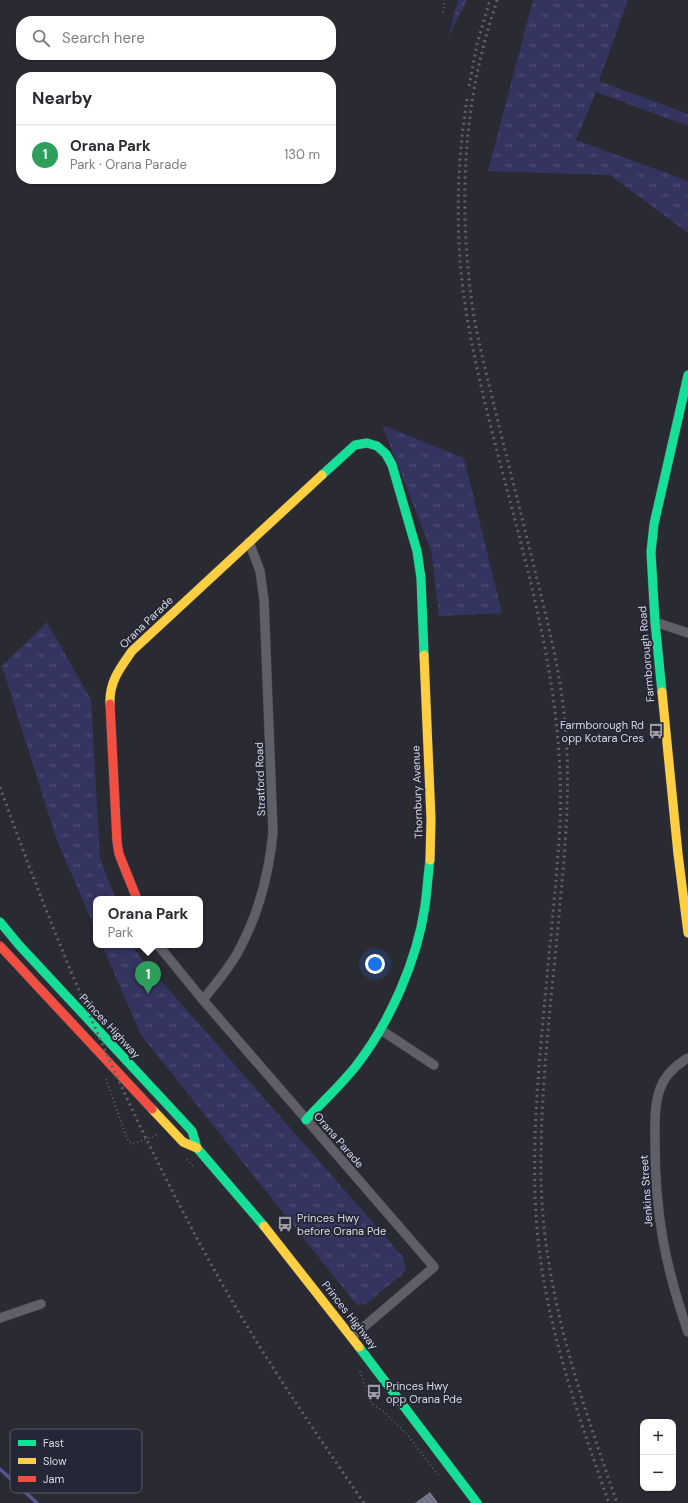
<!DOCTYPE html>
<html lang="en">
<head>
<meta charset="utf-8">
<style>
  :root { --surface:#fff; --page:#f2f2f3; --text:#2b2b33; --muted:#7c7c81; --line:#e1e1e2; --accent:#5d5e66 }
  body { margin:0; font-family:"DM Sans",sans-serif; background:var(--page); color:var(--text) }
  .controls { position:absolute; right:12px; bottom:12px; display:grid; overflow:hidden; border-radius:8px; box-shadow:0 1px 3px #0004 }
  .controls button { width:36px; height:36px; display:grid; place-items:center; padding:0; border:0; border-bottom:1px solid var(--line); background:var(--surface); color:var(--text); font:20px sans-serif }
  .you { position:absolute; left:375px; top:964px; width:14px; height:14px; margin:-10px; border:3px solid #fff; border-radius:50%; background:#1a73e8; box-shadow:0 0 0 6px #1a73e833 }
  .badge { display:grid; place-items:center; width:26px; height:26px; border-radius:50%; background:var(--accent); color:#fff; font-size:13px; font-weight:700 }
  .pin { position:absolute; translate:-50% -33px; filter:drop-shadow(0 1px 2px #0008) }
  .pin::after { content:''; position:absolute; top:21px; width:14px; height:12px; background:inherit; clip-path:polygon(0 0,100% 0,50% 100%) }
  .popup { position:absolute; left:93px; top:896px; width:110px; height:52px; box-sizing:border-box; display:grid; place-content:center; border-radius:8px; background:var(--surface); filter:drop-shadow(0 1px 3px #0005); font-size:13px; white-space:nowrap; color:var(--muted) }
  .popup b { font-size:15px; color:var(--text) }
  .popup::after { content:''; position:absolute; left:50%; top:100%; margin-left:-8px; border:8px solid transparent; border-top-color:var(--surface) }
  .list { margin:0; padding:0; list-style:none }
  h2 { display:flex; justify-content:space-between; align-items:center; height:52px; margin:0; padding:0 16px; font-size:17px }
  h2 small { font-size:13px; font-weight:400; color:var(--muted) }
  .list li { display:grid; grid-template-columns:26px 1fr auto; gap:12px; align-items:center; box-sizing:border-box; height:60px; padding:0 16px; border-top:1px solid var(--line) }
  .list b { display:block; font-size:15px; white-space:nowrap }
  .list p { margin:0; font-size:13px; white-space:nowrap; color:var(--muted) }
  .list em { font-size:13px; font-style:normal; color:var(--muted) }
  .icon { flex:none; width:22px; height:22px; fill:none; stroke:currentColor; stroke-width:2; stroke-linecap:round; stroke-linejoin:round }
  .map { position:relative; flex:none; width:688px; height:1503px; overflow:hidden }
  .search { position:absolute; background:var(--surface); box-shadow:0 1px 3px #0004; left:16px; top:16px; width:320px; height:44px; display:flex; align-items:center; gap:10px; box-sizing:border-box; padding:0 14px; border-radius:16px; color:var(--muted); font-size:15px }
  .panel { position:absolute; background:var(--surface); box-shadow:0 1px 3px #0004; left:16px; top:72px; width:320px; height:112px; border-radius:16px }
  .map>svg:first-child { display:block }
</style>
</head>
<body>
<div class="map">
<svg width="688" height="1503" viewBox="0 0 688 1503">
  <defs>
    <pattern id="grass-tufts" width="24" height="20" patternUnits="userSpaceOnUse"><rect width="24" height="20" fill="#343460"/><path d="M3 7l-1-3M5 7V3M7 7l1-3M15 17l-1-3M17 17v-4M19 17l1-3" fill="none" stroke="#515177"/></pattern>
    <pattern id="forest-crowns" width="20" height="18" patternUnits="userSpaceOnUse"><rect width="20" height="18" fill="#343460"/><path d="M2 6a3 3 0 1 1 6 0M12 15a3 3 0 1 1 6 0" fill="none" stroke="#515177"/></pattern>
    <pattern id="building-back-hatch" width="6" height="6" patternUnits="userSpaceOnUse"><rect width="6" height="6" fill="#767787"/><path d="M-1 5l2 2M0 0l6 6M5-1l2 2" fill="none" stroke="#61616c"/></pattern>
  </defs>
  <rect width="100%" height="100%" fill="#2a2a32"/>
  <g fill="url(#grass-tufts)">
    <polygon points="533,0 628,0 599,81 688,114 688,126 596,92 576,140 688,181 688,233 610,175 488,171"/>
    <polygon points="382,425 464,458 502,613 439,616 431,550"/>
    <polygon points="47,622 91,700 100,859 116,899 96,899 96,931 56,838 2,666"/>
    <polygon points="102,945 133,945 136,952 403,1257 406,1271 366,1304 357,1305 141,1035"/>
  </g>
  <polygon fill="url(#forest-crowns)" points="458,0 467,0 448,38"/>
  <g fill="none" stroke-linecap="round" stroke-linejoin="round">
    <polyline stroke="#56578e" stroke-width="3.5" points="0,1469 37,1503"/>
  </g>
  <polygon fill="url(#building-back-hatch)" points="430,1492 438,1503 415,1503"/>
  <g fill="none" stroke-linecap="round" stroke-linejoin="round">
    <defs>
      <g id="street">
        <polyline points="655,622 688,633"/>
        <polyline points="158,945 203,1000 434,1267 352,1337"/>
        <path d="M 203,1000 C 215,984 230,968 239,950 C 259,913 269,874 273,832 L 264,600 L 260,571 L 249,542"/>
        <polyline points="381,1030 434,1065"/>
        <path d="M 688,1058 C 676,1065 665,1075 660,1089 C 654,1106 655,1125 655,1143 C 655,1213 665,1266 688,1332"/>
        <polyline points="0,1318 41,1304"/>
      </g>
      <g id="fast">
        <polyline points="322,475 355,445 367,443 377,446 386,454 392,465 417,551 421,578 424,655"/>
        <polyline points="662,692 655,622 651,552 654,524 688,375"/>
        <polyline points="0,922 19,945 192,1131 197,1148 264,1226"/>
        <path d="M 306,1120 C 322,1102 341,1085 356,1066 C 390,1022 417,961 425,906 C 427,891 428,875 430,860"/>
        <polyline points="359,1347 477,1503"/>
      </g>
      <g id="slow">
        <polyline points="424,655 431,819 430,860"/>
        <polyline points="662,692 678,854 688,933"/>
        <path d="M 110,704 C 109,682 120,668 132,651 L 322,475"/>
        <polyline points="152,1109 183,1142 197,1148"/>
        <polyline points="264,1226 359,1347"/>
      </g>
      <g id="jam">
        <polyline points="110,704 117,842 119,854 137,899"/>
        <polyline points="0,946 152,1109"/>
      </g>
    </defs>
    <use href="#street" stroke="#47474d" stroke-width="10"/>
    <use href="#fast" stroke="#47474d" stroke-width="10"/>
    <use href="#slow" stroke="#47474d" stroke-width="10"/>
    <use href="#jam" stroke="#47474d" stroke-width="10"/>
    <g stroke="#606068" stroke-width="2" stroke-dasharray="1 3" stroke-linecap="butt">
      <polyline points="443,12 445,0"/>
      <polyline points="106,1079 128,1141 133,1144 159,1134"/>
      <polyline points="187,1159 193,1166"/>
      <polyline points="360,1371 371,1403 383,1411 406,1433 438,1475"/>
    </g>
    <use href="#street" stroke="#5e5f68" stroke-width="9"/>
    <use href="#fast" stroke="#16e098" stroke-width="9"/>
    <use href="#slow" stroke="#ffcf43" stroke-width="9"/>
    <use href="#jam" stroke="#f24e42" stroke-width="9"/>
    <g stroke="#616169" stroke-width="3" stroke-dasharray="2 4" stroke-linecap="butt">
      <path d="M 497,0 C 492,17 486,34 482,52 C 463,128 461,210 470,288 C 474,326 484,364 493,401 C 508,463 524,525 539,587 C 550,632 561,677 565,723 C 571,787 565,851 559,915 C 552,994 542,1073 541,1152 C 538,1277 577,1387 617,1503"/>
      <polyline points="469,86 477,44 490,0"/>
      <path d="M 467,99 C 456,169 455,241 466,311 C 496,490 572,656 559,841 C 555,897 549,953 544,1009 C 536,1098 528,1188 543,1276 C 556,1354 583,1429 609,1503"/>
      <path d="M 0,787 C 57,947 124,1104 205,1253 C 252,1340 308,1422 364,1503"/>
    </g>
  </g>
  <defs>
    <symbol id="bus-bare" viewBox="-9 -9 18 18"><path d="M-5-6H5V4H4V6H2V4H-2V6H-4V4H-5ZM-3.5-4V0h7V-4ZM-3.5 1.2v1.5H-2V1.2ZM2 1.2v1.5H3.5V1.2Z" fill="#9b9ca5" stroke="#262736" stroke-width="2.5" paint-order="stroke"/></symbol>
  </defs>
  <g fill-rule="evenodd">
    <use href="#bus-bare" x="645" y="720" width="22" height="22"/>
    <use href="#bus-bare" x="274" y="1213" width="22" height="22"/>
    <use href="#bus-bare" x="363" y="1381" width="22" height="22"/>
  </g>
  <g text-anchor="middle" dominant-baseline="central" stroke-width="4" stroke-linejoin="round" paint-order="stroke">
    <g font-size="11" fill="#d8d9e3" stroke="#262736">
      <text transform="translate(146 622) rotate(-44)">Orana Parade</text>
      <text transform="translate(646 654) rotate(-95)">Farmborough Road</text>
      <text transform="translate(260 779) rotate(-92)">Stratford Road</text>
      <text transform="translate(417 792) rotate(-92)">Thornbury Avenue</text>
      <text transform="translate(110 1026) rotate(47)">Princes Highway</text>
      <text transform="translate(339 1140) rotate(49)">Orana Parade</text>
      <text transform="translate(646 1191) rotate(-94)">Jenkins Street</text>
      <text transform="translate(350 1315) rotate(52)">Princes Highway</text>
    </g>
    <g font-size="11" fill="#d8d9e3" stroke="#262736" text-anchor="start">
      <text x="644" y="725" text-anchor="end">Farmborough Rd<tspan x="644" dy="13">opp Kotara Cres</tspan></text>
      <text x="297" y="1218">Princes Hwy<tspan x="297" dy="13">before Orana Pde</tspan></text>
      <text x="386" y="1386">Princes Hwy<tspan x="386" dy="13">opp Orana Pde</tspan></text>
    </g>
  </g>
  <rect x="10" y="1429" width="132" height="64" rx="6" fill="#262736" stroke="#5b5c6a" stroke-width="1"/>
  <rect x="18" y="1440" width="18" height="6" fill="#16e098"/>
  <rect x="18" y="1458" width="18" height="6" fill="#ffcf43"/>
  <rect x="18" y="1476" width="18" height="6" fill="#f24e42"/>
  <g font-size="11" fill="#d8d9e3">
    <text x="43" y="1447">Fast</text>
    <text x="43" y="1465">Slow</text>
    <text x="43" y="1483">Jam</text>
  </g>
</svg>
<div class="controls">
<button>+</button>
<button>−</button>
</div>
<div class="you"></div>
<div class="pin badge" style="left:148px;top:994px;background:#2e9e5b">1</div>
<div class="popup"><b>Orana Park</b>Park</div>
<div class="search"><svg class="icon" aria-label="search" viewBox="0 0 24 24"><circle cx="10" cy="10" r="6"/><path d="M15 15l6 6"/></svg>Search here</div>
<section class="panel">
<h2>Nearby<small></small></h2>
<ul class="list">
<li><span class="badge" style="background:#2e9e5b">1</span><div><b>Orana Park</b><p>Park · Orana Parade</p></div><em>130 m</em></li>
</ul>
</section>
</div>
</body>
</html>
